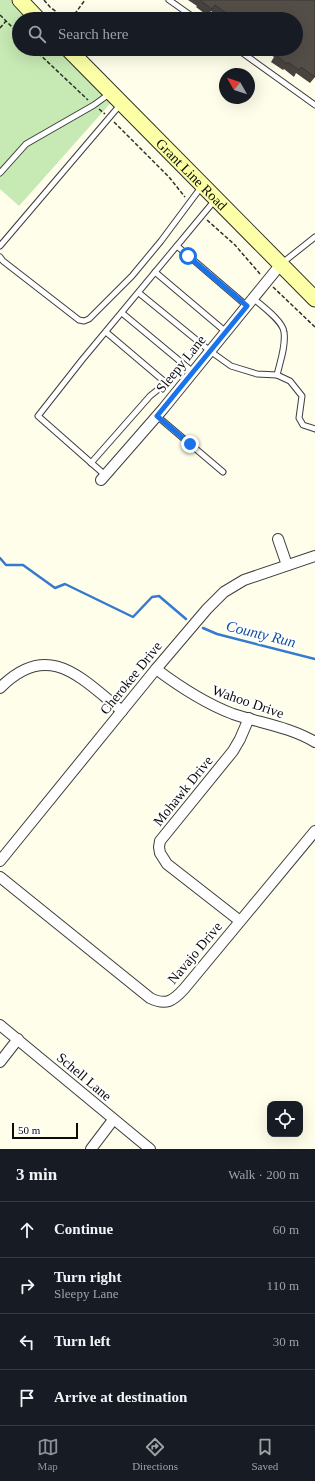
<!DOCTYPE html>
<html lang="en">
<head>
<meta charset="utf-8">
<style>
  :root { --surface:#171b24; --page:#242831; --text:#f1f3f6; --muted:#9ea1a6; --line:#363941; --accent:#8c9099 }
  body { margin:0; font-family:"Times New Roman",serif; background:var(--page); color:var(--text) }
  .controls { position:absolute; right:12px; bottom:12px; display:grid; overflow:hidden; border-radius:8px; box-shadow:0 4px 16px #0002 }
  .controls button { width:36px; height:36px; display:grid; place-items:center; padding:0; border:0; border-bottom:1px solid var(--line); background:var(--surface); color:var(--text); font:20px sans-serif }
  .compass { position:absolute; left:219px; top:68px; width:36px; height:36px; border-radius:50%; background:var(--surface); box-shadow:0 4px 16px #0002; rotate:309deg }
  .scale { position:absolute; left:12px; bottom:10px; width:66px; box-sizing:border-box; padding-left:4px; border:2px solid #0b0b0b; border-top:0; font-size:11px; line-height:14px; white-space:nowrap; color:#0b0b0b; -webkit-text-stroke:3px #fff; paint-order:stroke }
  .stop { position:absolute; width:12px; height:12px; margin:-9px; border:3px solid #1a73e8; border-radius:50%; background:#fff }
  .stop.end { background:#1a73e8; border-color:#fff; box-shadow:0 1px 4px #0008 }
  .list { margin:0; padding:0; list-style:none }
  h2 { display:flex; justify-content:space-between; align-items:center; height:52px; margin:0; padding:0 16px; font-size:17px }
  h2 small { font-size:13px; font-weight:400; color:var(--muted) }
  .list li { display:grid; grid-template-columns:26px 1fr auto; gap:12px; align-items:center; box-sizing:border-box; height:56px; padding:0 16px; border-top:1px solid var(--line) }
  .list b { display:block; font-size:15px; white-space:nowrap }
  .list p { margin:0; font-size:13px; white-space:nowrap; color:var(--muted) }
  .list em { font-size:13px; font-style:normal; color:var(--muted) }
  .icon { flex:none; width:22px; height:22px; fill:none; stroke:currentColor; stroke-width:2; stroke-linecap:round; stroke-linejoin:round }
  .map { position:relative; flex:none; width:315px; height:1149px; overflow:hidden }
  .search { position:absolute; background:var(--surface); box-shadow:0 4px 16px #0002; left:12px; right:12px; top:12px; height:44px; display:flex; align-items:center; gap:10px; box-sizing:border-box; padding:0 14px; border-radius:22px; color:var(--muted); font-size:15px }
  .sheet { height:276px; background:var(--surface) }
  nav { display:flex; justify-content:space-around; align-items:center; box-sizing:border-box; height:56px; border-top:1px solid var(--line); background:var(--surface); font-size:11px; color:var(--muted) }
  nav a { display:grid; justify-items:center; gap:2px }
  nav .on { color:var(--accent) }
  .map>svg:first-child { display:block }
</style>
</head>
<body>
<div class="map">
<svg width="315" height="1149" viewBox="0 0 315 1149">
  <rect width="100%" height="100%" fill="#fffeea"/>
  <polygon fill="#c7e9b3" points="0,0 15,0 35,19 19,19 19,49 66,49 116,97 19,206 0,189"/>
  <g fill="none" stroke-linecap="round" stroke-linejoin="round">
    <g stroke="#337ad0" stroke-width="2.5">
      <polyline points="0,558 6,565 23,565 55,588 65,584 133,617 152,597 159,596 186,619"/>
      <polyline points="203,628 217,634 315,659"/>
    </g>
    <defs>
      <g id="lane">
        <polyline points="169,0 196,19"/>
        <polyline points="237,49 315,105"/>
        <polyline points="0,173 26,144 94,105 109,94"/>
        <polyline points="0,246 120,105"/>
        <polyline points="177,246 247,306"/>
        <polyline points="0,257 3,261 79,320 84,321 89,319 132,276 161,241 202,186"/>
        <polyline points="281,264 315,237"/>
        <polyline points="155,272 226,332"/>
        <polyline points="139,293 210,351 231,366 257,374 277,375 290,381 302,396 299,418 303,425 315,429"/>
        <path d="M 253,298 C 262,306 283,321 284,332 C 286,346 280,362 277,375"/>
        <polyline points="122,313 193,372"/>
        <polyline points="157,416 223,472"/>
        <polyline points="91,463 150,396 160,388 165,382 106,332"/>
        <polyline points="105,475 38,416 82,360 215,200"/>
      </g>
      <g id="street">
        <polyline points="101,480 163,409 281,264"/>
        <polyline points="278,539 287,565"/>
        <path d="M 156,669 C 180,687 204,703 233,714 C 260,723 290,727 315,742"/>
        <path d="M 0,688 C 48,639 81,678 122,711"/>
        <polyline points="0,861 156,669 207,609 224,592 244,580 315,556"/>
        <path d="M 0,877 L 150,998 C 166,1006 173,1001 184,989 L 315,831"/>
        <polyline points="240,921 167,864 160,853 159,847 160,841 233,751 240,739 249,718"/>
        <polyline points="0,1025 150,1149"/>
        <polyline points="0,1062 18,1039"/>
        <polyline points="91,1149 113,1120"/>
      </g>
      <g id="secondary">
        <polyline points="20,0 38,19"/>
        <path id="s1" d="M 68,49 L 315,299"/>
      </g>
    </defs>
    <use href="#lane" stroke="#3e3e3e" stroke-width="7"/>
    <use href="#street" stroke="#3e3e3e" stroke-width="12"/>
    <use href="#secondary" stroke="#2d2d2d" stroke-width="17"/>
    <g stroke="#2d2d2d" stroke-width="1.5" stroke-dasharray="4 2" stroke-linecap="butt">
      <polyline points="44,0 50,7 66,19"/>
      <polyline points="0,15 19,34"/>
      <polyline points="71,19 85,0"/>
      <polyline points="0,28 6,21"/>
      <polyline points="34,49 88,100"/>
      <polyline points="99,109 105,114"/>
      <polyline points="114,122 169,177 185,197"/>
      <polyline points="207,220 235,245 260,274"/>
      <polyline points="273,287 315,327"/>
    </g>
    <use href="#lane" stroke="#fff" stroke-width="5"/>
    <use href="#street" stroke="#fff" stroke-width="10"/>
    <use href="#secondary" stroke="#fcffa5" stroke-width="15"/>
  </g>
  <polygon fill="#48433e" points="188,0 315,0 315,77 310,83 296,73 294,77 284,69 283,70 271,62 274,57 263,49 296,49 296,19 221,19 211,11 208,16 196,7 197,6"/>
  <polygon fill="#544e48" stroke="#3b3732" points="201,0 315,0 315,77 301,67 299,70 288,62 287,64 276,55 279,51 277,49 296,49 296,19 235,19 215,5 212,9 201,1"/>
  <g fill="none" stroke-linecap="round" stroke-linejoin="round">
    <polyline stroke="#1a73e8" stroke-width="5" points="188,256 247,306 157,416 190,444"/>
  </g>
  <g text-anchor="middle" dominant-baseline="central" stroke-width="4" stroke-linejoin="round" paint-order="stroke">
    <g font-size="14" fill="#0b0b0b" stroke="#fff">
      <text stroke="none"><textPath href="#s1" startOffset="176">Grant Line Road</textPath></text>
      <text transform="translate(181 364) rotate(-51)">Sleepy Lane</text>
      <text transform="translate(131 678) rotate(-51)">Cherokee Drive</text>
      <text transform="translate(248 702) rotate(19)">Wahoo Drive</text>
      <text transform="translate(183 791) rotate(-51)">Mohawk Drive</text>
      <text transform="translate(195 953) rotate(-50)">Navajo Drive</text>
      <text transform="translate(84 1077) rotate(40)">Schell Lane</text>
    </g>
    <g font-size="15" font-style="italic" fill="#134d9f" stroke="#fff">
      <text transform="translate(261 634) rotate(14)">County Run</text>
    </g>
  </g>
</svg>
<div class="controls">
<button><svg class="icon" aria-label="locate" viewBox="0 0 24 24"><circle cx="12" cy="12" r="6"/><path d="M12 2v4M12 18v4M2 12h4M18 12h4"/></svg></button>
</div>
<svg class="compass" viewBox="-18 -18 36 36"><path d="M0-13l5 13h-10z" fill="#e53935"/><path d="M0 13l5-13h-10z" fill="#9ea1a6"/></svg>
<div class="scale">50 m</div>
<div class="stop" style="left:188px;top:256px"></div>
<div class="stop end" style="left:190px;top:444px"></div>
<div class="search"><svg class="icon" aria-label="search" viewBox="0 0 24 24"><circle cx="10" cy="10" r="6"/><path d="M15 15l6 6"/></svg>Search here</div>
</div>
<section class="sheet">
<h2>3 min<small>Walk · 200 m</small></h2>
<ul class="list">
<li><svg class="icon" aria-label="ahead" viewBox="0 0 24 24"><path d="M12 20V5M6 11l6-6 6 6"/></svg><div><b>Continue</b></div><em>60 m</em></li>
<li><svg class="icon" aria-label="right" viewBox="0 0 24 24"><path d="M7 20v-9h11M14 6l5 5-5 5"/></svg><div><b>Turn right</b><p>Sleepy Lane</p></div><em>110 m</em></li>
<li><svg class="icon" aria-label="left" viewBox="0 0 24 24"><path d="M17 20v-9H6M10 6l-5 5 5 5"/></svg><div><b>Turn left</b></div><em>30 m</em></li>
<li><svg class="icon" aria-label="arrive" viewBox="0 0 24 24"><path d="M6 21V4h12l-3 4 3 4H6"/></svg><div><b>Arrive at destination</b></div></li>
</ul>
</section>
<nav>
<a class="on"><svg class="icon" aria-label="map" viewBox="0 0 24 24"><path d="M3 6l6-2 6 2 6-2v14l-6 2-6-2-6 2zM9 4v14M15 6v14"/></svg>Map</a>
<a><svg class="icon" aria-label="directions" viewBox="0 0 24 24"><path d="M12 3l9 9-9 9-9-9zM9 14v-3h6M13 9l2 2-2 2"/></svg>Directions</a>
<a><svg class="icon" aria-label="saved" viewBox="0 0 24 24"><path d="M7 4h10v16l-5-4-5 4z"/></svg>Saved</a>
</nav>
</body>
</html>
